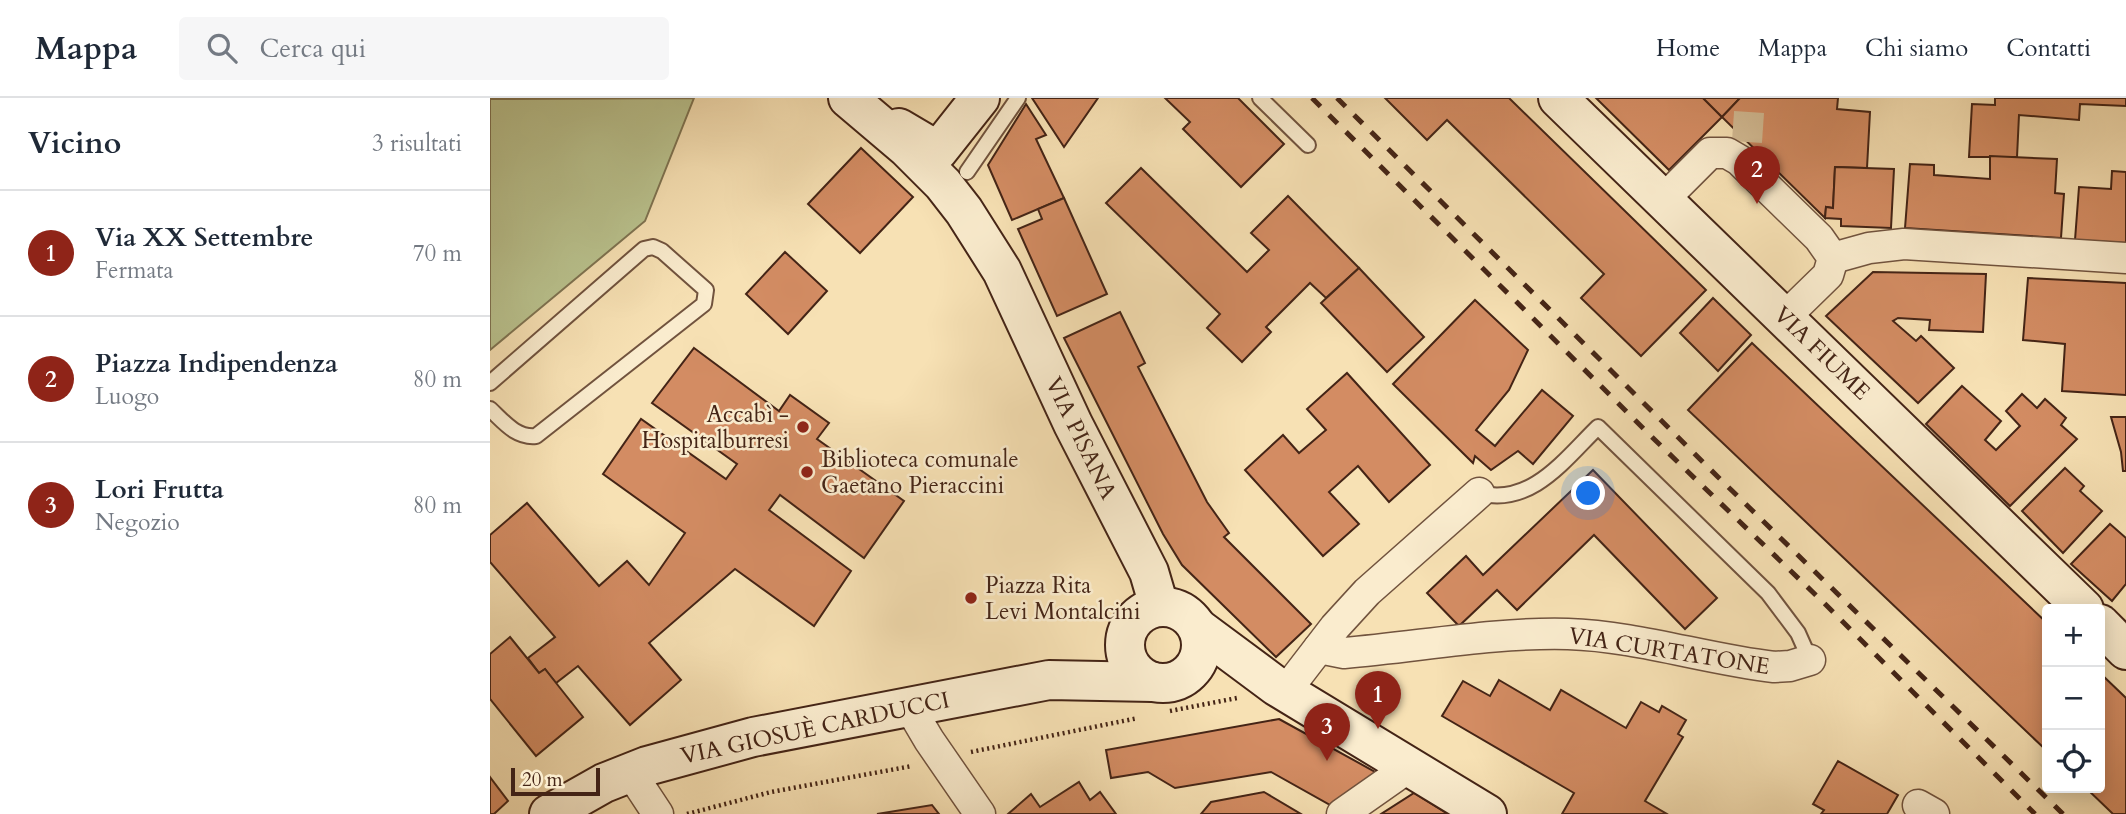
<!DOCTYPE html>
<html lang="it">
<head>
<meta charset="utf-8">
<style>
  :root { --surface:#fff; --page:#f6f6f7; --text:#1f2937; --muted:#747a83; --line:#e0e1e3; --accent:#8f2418 }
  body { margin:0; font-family:Cardo,serif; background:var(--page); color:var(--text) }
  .controls { position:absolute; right:21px; bottom:21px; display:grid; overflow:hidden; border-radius:7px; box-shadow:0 4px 18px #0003 }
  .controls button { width:63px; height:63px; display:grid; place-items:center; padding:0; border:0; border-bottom:2px solid var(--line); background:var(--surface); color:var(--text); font:35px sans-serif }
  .scale { position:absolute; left:21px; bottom:18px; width:89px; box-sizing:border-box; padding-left:7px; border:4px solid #442416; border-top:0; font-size:19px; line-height:24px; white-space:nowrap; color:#442416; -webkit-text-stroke:5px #faecce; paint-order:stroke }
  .you { position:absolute; left:1099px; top:396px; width:24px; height:24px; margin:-18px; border:5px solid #fff; border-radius:50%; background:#1a73e8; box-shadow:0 0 0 10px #1a73e833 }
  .badge { display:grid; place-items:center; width:46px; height:46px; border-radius:50%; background:var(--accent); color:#fff; font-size:23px; font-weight:700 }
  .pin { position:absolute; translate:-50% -58px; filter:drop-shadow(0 2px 4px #0008) }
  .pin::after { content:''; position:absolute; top:37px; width:24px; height:21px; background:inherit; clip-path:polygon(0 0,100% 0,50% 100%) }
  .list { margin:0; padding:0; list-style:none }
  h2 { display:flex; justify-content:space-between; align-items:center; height:91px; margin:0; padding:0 28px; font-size:30px }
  h2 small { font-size:23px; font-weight:400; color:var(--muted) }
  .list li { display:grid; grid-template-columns:46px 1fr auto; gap:21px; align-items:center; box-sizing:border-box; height:126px; padding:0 28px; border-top:2px solid var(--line) }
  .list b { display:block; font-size:26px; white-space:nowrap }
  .list p { margin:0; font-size:23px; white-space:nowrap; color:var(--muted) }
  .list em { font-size:23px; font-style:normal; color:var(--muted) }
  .icon { flex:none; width:38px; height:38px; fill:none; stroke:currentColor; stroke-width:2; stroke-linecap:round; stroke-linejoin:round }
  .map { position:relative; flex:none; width:1636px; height:716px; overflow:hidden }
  header { display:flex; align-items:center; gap:42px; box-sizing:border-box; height:98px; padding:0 35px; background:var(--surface); border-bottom:2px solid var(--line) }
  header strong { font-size:33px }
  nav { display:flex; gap:38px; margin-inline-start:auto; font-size:24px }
  .search { width:490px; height:63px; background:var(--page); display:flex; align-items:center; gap:18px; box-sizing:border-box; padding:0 24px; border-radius:7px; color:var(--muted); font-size:26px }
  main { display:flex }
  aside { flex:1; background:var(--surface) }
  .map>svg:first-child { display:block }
</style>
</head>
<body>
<header>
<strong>Mappa</strong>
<div class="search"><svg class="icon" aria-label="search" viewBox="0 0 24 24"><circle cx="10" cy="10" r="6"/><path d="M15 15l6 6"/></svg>Cerca qui</div>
<nav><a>Home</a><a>Mappa</a><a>Chi siamo</a><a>Contatti</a></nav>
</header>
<main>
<aside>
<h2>Vicino<small>3 risultati</small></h2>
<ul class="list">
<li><span class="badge">1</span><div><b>Via XX Settembre</b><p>Fermata</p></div><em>70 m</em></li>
<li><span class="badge">2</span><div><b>Piazza Indipendenza</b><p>Luogo</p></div><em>80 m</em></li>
<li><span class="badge">3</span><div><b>Lori Frutta</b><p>Negozio</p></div><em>80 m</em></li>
</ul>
</aside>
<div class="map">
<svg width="1636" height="716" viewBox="0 0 1636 716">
  <rect width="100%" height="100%" fill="#f7e1b4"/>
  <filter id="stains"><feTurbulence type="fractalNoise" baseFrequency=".00286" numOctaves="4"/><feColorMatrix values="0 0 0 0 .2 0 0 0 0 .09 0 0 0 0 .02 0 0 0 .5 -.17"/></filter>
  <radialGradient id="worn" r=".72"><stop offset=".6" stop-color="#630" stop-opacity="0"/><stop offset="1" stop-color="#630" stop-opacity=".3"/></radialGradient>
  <polygon fill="#bac38f" stroke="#7f7452" stroke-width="2" points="204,0 155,123 0,252 0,1"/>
  <g fill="#d38c63" stroke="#442416" stroke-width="2">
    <polygon points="542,0 608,0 574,49"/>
    <polygon points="675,0 748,0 794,46 751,89 693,31 700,24"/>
    <polygon points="895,0 1019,0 1216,192 1151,258 1091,200 1114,176 957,22 937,42"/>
    <polygon points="1106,0 1213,0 1232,19 1179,72"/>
    <polygon points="1213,0 1250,0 1232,19"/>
    <polygon points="1250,0 1348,0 1347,11 1380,14 1377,70 1345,69 1343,110 1336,109 1335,120 1232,19"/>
    <polygon points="1505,0 1636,0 1636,8 1590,6 1589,22 1529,17 1527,59 1479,59 1482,6 1505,7"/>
    <polygon points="536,6 556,37 546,41 574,100 522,122 498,67"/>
    <polygon points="371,50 423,99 370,155 318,106"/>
    <polygon points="1500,58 1567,61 1565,95 1574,96 1571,140 1415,130 1420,66 1444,67 1444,77 1500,81"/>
    <polygon points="1345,69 1404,71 1401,130 1351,128 1351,121 1335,120 1336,109 1343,110"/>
    <polygon points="651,70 757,174 779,152 761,135 798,98 869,170 836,200 820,185 776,229 781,234 752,264 717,230 730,216 616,105"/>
    <polygon points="1622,73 1636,74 1636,145 1585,142 1589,89 1621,91"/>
    <polygon points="574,100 617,196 567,218 528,131 552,121 548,111"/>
    <polygon points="295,154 337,193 298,236 256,196"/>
    <polygon points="869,170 934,239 897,274 831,205"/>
    <polygon points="1383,174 1496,176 1493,234 1439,232 1440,222 1408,220 1403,223 1426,243 1431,238 1464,270 1428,305 1336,218"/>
    <polygon points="1538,180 1636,185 1636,297 1572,293 1575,246 1533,242"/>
    <polygon points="1223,200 1261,237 1228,273 1190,235"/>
    <polygon points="985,202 1038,252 1019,292 986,332 1005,348 1052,292 1083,318 1043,366 1028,353 1001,372 985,358 983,365 903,286"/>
    <polygon points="630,214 655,265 648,269 717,404 739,435 734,439 821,526 786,559 692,467 673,436 574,240"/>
    <polygon points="1262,245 1557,525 1557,653 1198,312"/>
    <polygon points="204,250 289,313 300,297 339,325 327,341 414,403 374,460 290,397 279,412 361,473 324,528 245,471 159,545 191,582 140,627 88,568 66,585 55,571 49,575 38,560 65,539 0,464 0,437 37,405 109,488 137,463 159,487 195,435 113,376 151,321 236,381 247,366 162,305"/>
    <polygon points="857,275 940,367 899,404 868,368 839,394 869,426 833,458 755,372 793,337 809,355 836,332 817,311"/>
    <polygon points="1472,288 1511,323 1495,342 1506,352 1530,328 1516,313 1532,296 1547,310 1555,301 1576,320 1571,327 1587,341 1520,408 1436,326"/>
    <polygon points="1621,319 1636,319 1636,373 1633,373 1631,354"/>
    <polygon points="1575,370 1594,388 1590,393 1612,413 1573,455 1532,413"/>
    <polygon points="1103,372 1227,500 1195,531 1104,437 1027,512 1007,492 969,528 937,495 976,458 993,477"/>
    <polygon points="1620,426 1636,440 1636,486 1622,503 1581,466"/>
    <polygon points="20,539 49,575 55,571 93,619 46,658 0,601 0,556"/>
    <polygon points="1610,575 1636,600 1636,716 1623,716 1596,690 1610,690"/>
    <polygon points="1009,582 1060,612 1071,592 1136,630 1151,604 1169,614 1172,608 1196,622 1188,636 1193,639 1155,703 1177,716 1072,716 1084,695 952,618 973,583 1000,598"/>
    <polygon points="789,621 889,676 842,708 781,674 685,690 658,674 621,680 616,652"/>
    <polygon points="1348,663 1408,697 1397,716 1331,716 1334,712 1323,706"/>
    <polygon points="0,679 18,703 4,716 0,716"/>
    <polygon points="589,684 600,702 610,694 626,716 518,716 541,696 550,709"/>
    <polygon points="774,694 811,716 711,716 721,704"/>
    <polygon points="924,695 958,716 891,716"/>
    <polygon points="442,707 449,716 387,716"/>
  </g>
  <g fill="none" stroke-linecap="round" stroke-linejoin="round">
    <polyline stroke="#d3bb94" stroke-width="30" stroke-dasharray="30 15" stroke-linecap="butt" points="1257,44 1260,0"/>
    <defs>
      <g id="lane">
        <polyline points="770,0 818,47"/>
        <polyline points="477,74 528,0"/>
        <path d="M 0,285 L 154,151 L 163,149 L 172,153 L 216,192 L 214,206 L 46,338 C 26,340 14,324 0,311"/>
        <path d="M 989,395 C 1041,409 1075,361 1108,329 L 1278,495 L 1308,535 L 1320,562"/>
      </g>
      <g id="street">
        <polyline points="1174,101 1220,55 1237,55 1249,62 1329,140 1343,160 1338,177 1295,219"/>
        <polyline points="1343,160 1379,150 1414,146 1636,160"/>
        <path d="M 829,550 L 854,555 C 928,549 1003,534 1078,536 C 1147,538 1215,561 1284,569 L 1300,568 L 1320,562"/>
        <polyline points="795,594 845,529 877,494 989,395"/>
        <polyline points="419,608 439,642 490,716"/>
        <polyline points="141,675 168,716"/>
        <polyline points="1428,707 1444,716"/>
        <polyline points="852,716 919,669"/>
      </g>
      <g id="secondary">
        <polyline points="358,0 417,50 453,86 474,113 512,173 583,326 659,474 669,508"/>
        <polyline points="1068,0 1594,511"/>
        <polyline points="409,30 448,53 490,0"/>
        <circle cx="673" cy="547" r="38"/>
        <polyline points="1610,526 1636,552"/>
        <polyline points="708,530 786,588 997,716"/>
        <polyline points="59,716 114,685 157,668 263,639 559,582 663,584"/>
      </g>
    </defs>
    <use href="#lane" stroke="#71533e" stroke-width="18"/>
    <use href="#street" stroke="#71533e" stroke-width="33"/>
    <use href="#secondary" stroke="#442416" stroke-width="42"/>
    <g stroke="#442416" stroke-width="4.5" stroke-dasharray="2 3.5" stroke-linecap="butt">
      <polyline points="680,613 747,600"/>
      <polyline points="481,654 648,620"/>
      <polyline points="197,716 281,694 422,668"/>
    </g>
    <use href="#lane" stroke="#faecce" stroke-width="14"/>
    <use href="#street" stroke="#faecce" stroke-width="30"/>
    <use href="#secondary" stroke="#faecce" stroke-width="38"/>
    <g stroke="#442416" stroke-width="5" stroke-dasharray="12 12" stroke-linecap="butt">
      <polyline points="822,0 1165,342 1334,505 1545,716"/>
      <polyline points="847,0 1228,379 1573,716"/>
    </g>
  </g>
  <g fill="#8f2418" stroke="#faecce" stroke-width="2.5">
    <circle cx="313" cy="329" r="7"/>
    <circle cx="317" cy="374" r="7"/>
    <circle cx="481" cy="500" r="7"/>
  </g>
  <g text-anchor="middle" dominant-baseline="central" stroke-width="5" stroke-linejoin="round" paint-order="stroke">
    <g font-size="23" fill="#442416" stroke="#faecce">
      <text transform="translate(1332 255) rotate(44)">VIA FIUME</text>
      <text transform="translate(591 340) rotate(64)">VIA PISANA</text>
      <text transform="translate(1179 553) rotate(9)">VIA CURTATONE</text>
      <text transform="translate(325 630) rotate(-12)">VIA GIOSUÈ CARDUCCI</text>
    </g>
    <g font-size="23" fill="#442416" stroke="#faecce" text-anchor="start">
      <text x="299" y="316" text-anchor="end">Accabì -<tspan x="299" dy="26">Hospitalburresi</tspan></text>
      <text x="331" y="361">Biblioteca comunale<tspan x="331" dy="26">Gaetano Pieraccini</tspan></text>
      <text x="495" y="487">Piazza Rita<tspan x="495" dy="26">Levi Montalcini</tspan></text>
    </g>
  </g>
  <rect width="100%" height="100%" filter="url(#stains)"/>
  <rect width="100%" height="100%" fill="url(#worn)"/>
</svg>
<div class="controls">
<button>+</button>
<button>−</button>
<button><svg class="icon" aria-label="locate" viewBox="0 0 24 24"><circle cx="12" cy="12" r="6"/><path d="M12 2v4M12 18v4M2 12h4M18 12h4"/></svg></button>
</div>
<div class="scale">20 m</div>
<div class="you"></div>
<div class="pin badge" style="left:888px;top:631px">1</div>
<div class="pin badge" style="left:1267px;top:106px">2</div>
<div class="pin badge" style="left:837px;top:663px">3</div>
</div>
</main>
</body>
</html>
